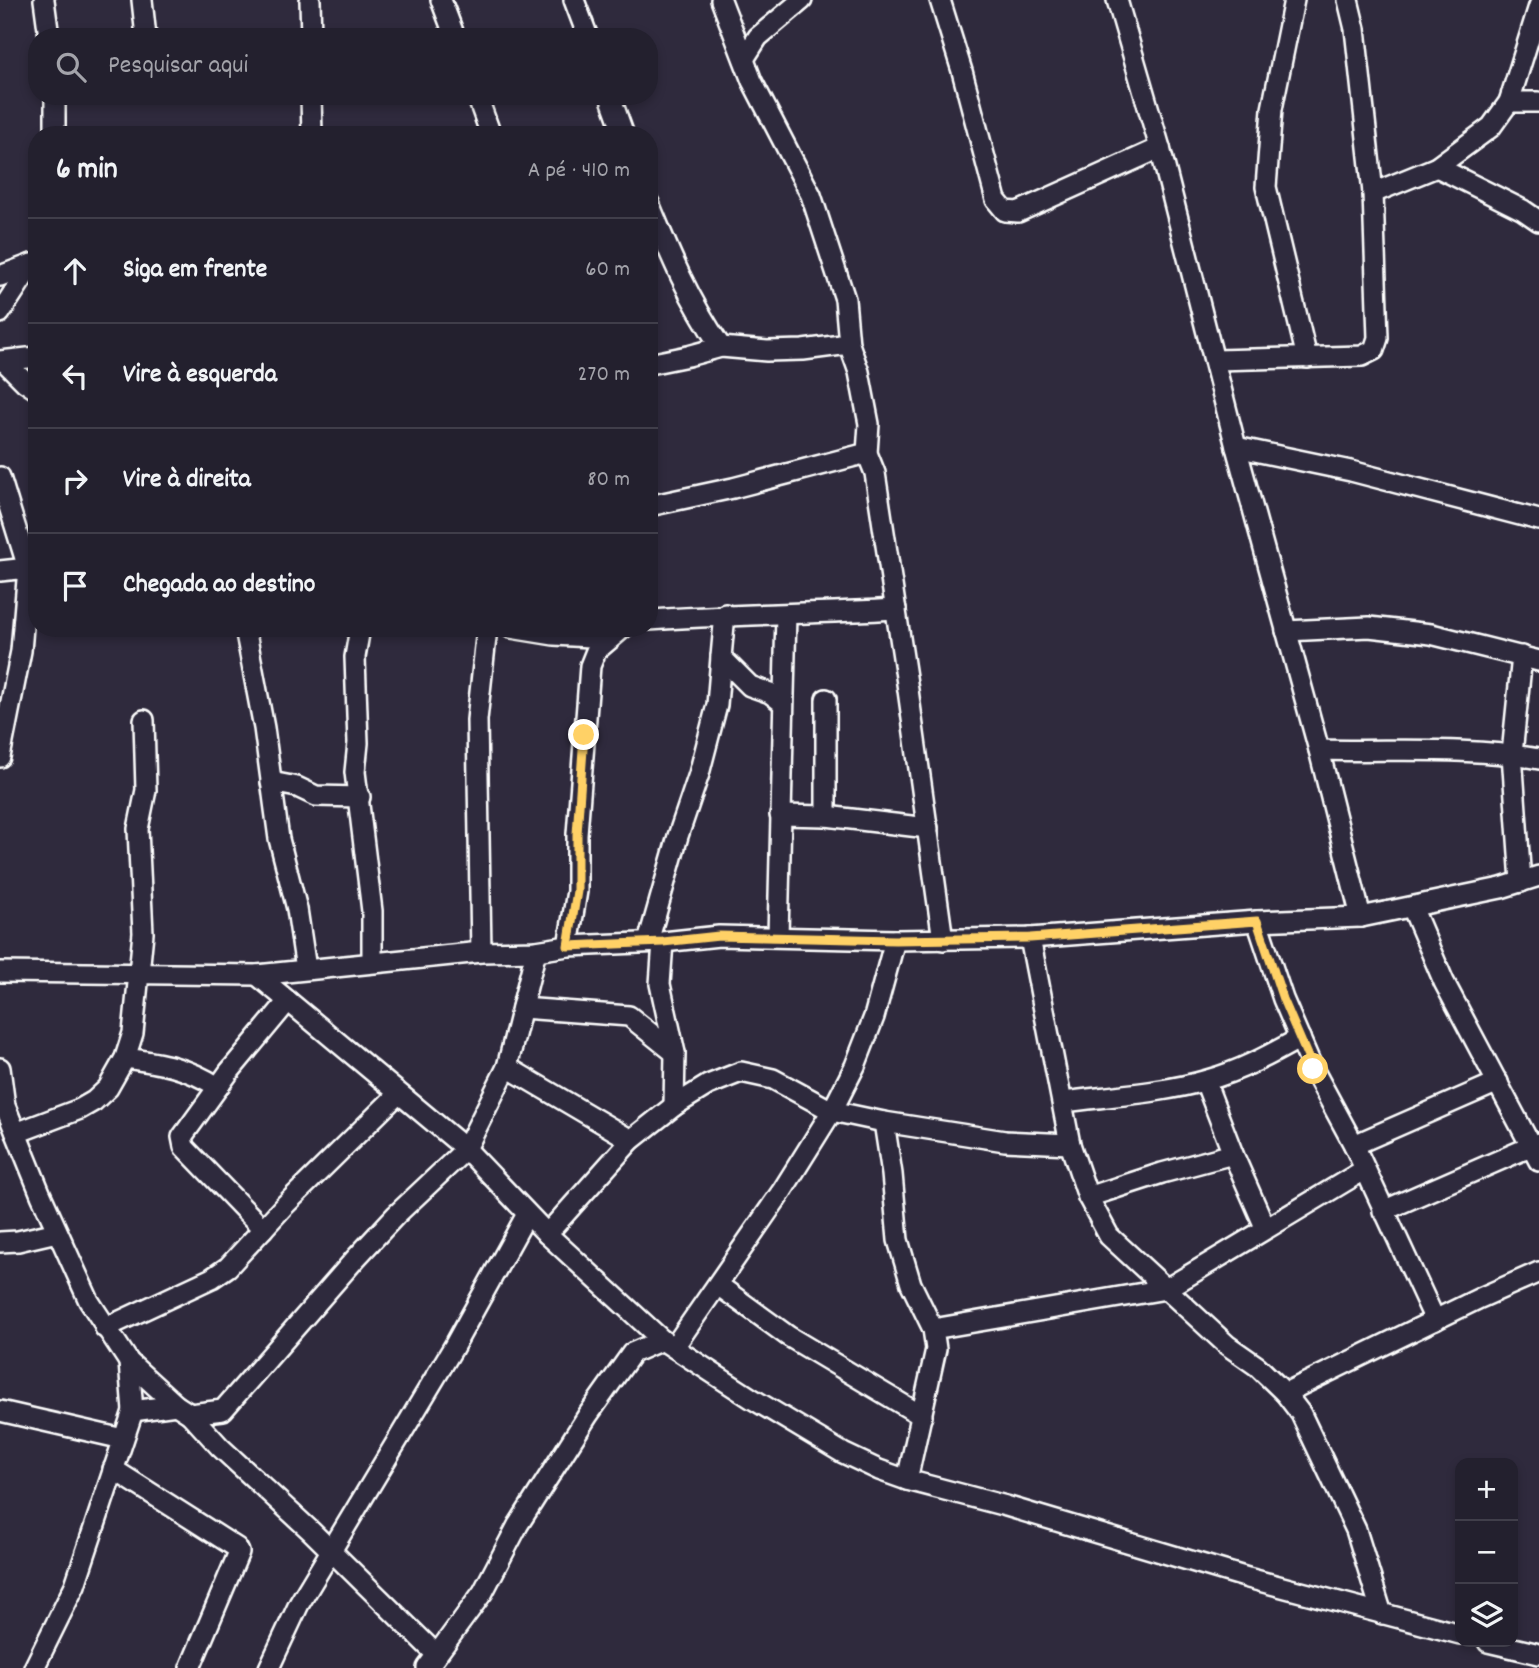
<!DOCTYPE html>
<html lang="pt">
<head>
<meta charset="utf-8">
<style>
  :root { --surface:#23202e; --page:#2f2d3a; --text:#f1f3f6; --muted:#a3a3aa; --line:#403e4a }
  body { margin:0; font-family:Dekko,sans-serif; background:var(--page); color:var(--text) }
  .controls { position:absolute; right:21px; bottom:21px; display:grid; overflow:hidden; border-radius:14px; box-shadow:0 4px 10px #0003 }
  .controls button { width:63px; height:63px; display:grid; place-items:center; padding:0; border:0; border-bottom:2px solid var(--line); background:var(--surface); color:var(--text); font:35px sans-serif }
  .stop { position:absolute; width:21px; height:21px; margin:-16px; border:5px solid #ffd166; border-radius:50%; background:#fff }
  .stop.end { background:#ffd166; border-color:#fff; box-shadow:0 2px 7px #0008 }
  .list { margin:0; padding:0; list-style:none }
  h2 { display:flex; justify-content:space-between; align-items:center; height:91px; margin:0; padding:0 28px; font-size:30px }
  h2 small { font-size:23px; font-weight:400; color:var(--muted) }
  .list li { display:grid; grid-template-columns:46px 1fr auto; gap:21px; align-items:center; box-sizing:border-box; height:105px; padding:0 28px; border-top:2px solid var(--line) }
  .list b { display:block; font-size:26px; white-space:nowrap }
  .list em { font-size:23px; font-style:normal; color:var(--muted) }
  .icon { flex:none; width:38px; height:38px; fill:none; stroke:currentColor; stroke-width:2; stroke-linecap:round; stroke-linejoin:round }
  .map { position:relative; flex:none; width:1539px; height:1668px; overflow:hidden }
  .search { position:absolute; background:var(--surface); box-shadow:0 4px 10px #0003; left:28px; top:28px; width:630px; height:77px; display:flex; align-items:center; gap:18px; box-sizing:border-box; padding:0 24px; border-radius:28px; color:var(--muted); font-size:26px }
  .panel { position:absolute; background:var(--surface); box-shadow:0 4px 10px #0003; left:28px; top:126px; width:630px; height:511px; border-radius:28px }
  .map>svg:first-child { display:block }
</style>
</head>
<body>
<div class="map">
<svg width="1539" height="1668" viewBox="0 0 1539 1668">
  <rect width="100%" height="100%" fill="#2f2a3d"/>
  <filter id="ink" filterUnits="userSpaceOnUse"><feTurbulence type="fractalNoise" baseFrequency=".0143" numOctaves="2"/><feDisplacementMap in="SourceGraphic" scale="14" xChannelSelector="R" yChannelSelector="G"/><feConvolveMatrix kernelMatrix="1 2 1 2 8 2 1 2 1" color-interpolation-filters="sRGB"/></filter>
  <g filter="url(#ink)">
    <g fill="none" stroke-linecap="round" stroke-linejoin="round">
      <defs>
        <g id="minor">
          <polyline points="44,0 49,37"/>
          <polyline points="142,0 146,37"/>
          <polyline points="310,0 311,37"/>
          <polyline points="441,0 455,37"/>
          <polyline points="574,0 588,37"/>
          <polyline points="721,0 752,81 811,195 845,299 849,344 859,372 869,424 867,453 875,473 908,690 943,940"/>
          <polyline points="940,0 962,71 996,200 1005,211 1018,212 1160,148"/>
          <polyline points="1117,0 1160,148 1236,447 1319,750 1361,917"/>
          <polyline points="1294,0 1272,109 1266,187 1307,358"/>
          <polyline points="744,59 758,37 802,0"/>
          <polyline points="311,96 312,135"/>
          <polyline points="477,96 491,135"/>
          <polyline points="610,96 624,135"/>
          <polyline points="1509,102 1539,102"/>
          <polyline points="55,135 55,96"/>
          <polyline points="1437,167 1523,210 1539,221"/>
          <polyline points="1373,193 1437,167 1491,127 1509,102 1539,6"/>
          <path d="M 649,203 C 671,257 688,298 721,347"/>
          <polyline points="0,276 32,264"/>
          <polyline points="0,313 32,264"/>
          <polyline points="1216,360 1362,356 1374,350 1378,338 1373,193 1355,29 1348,0"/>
          <polyline points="0,361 37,357"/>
          <polyline points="4,361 25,382 37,390"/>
          <polyline points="649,364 688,356 721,347 767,351 803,350 849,344"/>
          <polyline points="1236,447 1351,471 1539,520"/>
          <polyline points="0,477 28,568 21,651 0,757"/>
          <polyline points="649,506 733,488 867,453"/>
          <polyline points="0,571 37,567"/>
          <path d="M 649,620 C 731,614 813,614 896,609"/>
          <polyline points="245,628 264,728 279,839 297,909 306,969"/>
          <polyline points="360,628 355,657 358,743 355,772 372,911 372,962"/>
          <polyline points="511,628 554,635 609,638"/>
          <polyline points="1286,631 1369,627 1431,634 1539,661"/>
          <polyline points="721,657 725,614"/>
          <polyline points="826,699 826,816"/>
          <path d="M 1319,750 C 1392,752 1467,746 1539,759"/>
          <polyline points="271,782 297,787 316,796 360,797"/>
          <polyline points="780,815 826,816 928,828"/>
          <polyline points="1521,882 1512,754 1522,656"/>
          <polyline points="1412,907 1444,982 1539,1161"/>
          <polyline points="1257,921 1283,999 1313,1069 1354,1145 1435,1320"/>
          <polyline points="778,936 786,614"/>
          <polyline points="1030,938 1070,1144 1088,1197 1109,1236 1227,1345 1257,1366 1285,1393 1301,1414 1356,1530 1382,1614"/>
          <polyline points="648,942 678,836 699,774 717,705 721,657 750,686 770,693 783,703"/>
          <polyline points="663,942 660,984 675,1053 674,1106"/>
          <polyline points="568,946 577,891 577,834 590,666 596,651 623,628"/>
          <polyline points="481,952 477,720 487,628"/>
          <polyline points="0,972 257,975 481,952 536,951 568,946 663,942 719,936 895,940 1030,938 1257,921 1361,917 1501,888 1539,876"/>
          <polyline points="257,975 466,1149 547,1234 662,1340 751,1398 843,1453 879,1470 907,1480 1006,1506 1248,1578 1460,1634"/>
          <polyline points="522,1008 629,1016 675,1053"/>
          <path d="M 125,1058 C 161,1063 187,1067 218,1087"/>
          <polyline points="507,1067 631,1140"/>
          <polyline points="0,1068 5,1106 41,1195 89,1301 129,1362 176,1405 190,1414 220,1447 311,1531 436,1654"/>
          <polyline points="1205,1081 1233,1154 1265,1227"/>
          <path d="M 1063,1102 C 1109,1096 1163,1093 1207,1080 C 1240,1071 1270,1055 1300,1038"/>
          <polyline points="884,1122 892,1174 898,1240 911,1284 933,1329 936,1349 907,1480"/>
          <polyline points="16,1133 80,1109 94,1101 108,1088 125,1058 133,1033 143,933 138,829 146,790 144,720"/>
          <polyline points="1354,1145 1498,1082"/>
          <polyline points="1088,1197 1162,1173 1233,1154"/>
          <polyline points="1383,1211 1539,1143"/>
          <polyline points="263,1229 184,1147 182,1137 229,1072 288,1001"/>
          <polyline points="547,1234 631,1140 674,1106 708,1085 741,1072 773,1079 832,1111 884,1122 1005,1141 1070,1144"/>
          <polyline points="0,1242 18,1241 57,1232"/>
          <polyline points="718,1285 788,1336 922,1416"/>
          <polyline points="105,1328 212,1278 228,1267 284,1206 398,1094"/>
          <polyline points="933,1329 1166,1289 1364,1170"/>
          <polyline points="674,1347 782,1191 832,1111 855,1066 874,1017 895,940"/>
          <polyline points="1285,1393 1480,1298 1539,1272"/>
          <polyline points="0,1411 123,1439"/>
          <polyline points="133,1411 176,1405"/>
          <polyline points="190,1414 223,1410 356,1258 396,1215 466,1149 507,1067 536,951"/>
          <polyline points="113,1469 237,1548 239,1552 190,1668"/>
          <polyline points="1488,1642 1539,1654"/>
          <polyline points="34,1668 75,1585 133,1411 129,1362"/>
          <polyline points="269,1668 299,1604 453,1348 527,1214"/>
          <polyline points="427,1668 483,1592 518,1525 588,1415 632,1353 662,1340"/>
        </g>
      </defs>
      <use href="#minor" stroke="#fff" stroke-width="24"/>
      <use href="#minor" stroke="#2f2a3d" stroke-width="19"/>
    </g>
  </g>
  <g fill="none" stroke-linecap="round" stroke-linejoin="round" filter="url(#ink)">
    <polyline stroke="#ffd166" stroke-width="9" points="584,735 577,834 577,891 568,946 663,942 719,936 895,940 1030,938 1257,921 1283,999 1313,1069"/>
  </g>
</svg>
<div class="controls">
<button>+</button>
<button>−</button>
<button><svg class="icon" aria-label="layers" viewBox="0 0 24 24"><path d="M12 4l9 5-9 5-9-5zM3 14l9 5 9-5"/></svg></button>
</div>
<div class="stop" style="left:1313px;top:1069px"></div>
<div class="stop end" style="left:584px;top:735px"></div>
<div class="search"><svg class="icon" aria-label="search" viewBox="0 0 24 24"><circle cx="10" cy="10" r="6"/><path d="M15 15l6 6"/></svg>Pesquisar aqui</div>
<section class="panel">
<h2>6 min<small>A pé · 410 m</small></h2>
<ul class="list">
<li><svg class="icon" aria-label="ahead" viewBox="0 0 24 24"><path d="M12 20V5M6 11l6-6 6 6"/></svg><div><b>Siga em frente</b></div><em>60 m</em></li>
<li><svg class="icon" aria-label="left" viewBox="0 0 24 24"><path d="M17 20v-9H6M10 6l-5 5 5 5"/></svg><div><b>Vire à esquerda</b></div><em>270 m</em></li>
<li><svg class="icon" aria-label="right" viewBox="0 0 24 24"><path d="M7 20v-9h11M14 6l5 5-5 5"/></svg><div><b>Vire à direita</b></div><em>80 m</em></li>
<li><svg class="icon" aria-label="arrive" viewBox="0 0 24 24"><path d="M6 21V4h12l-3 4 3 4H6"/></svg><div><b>Chegada ao destino</b></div></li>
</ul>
</section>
</div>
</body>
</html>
